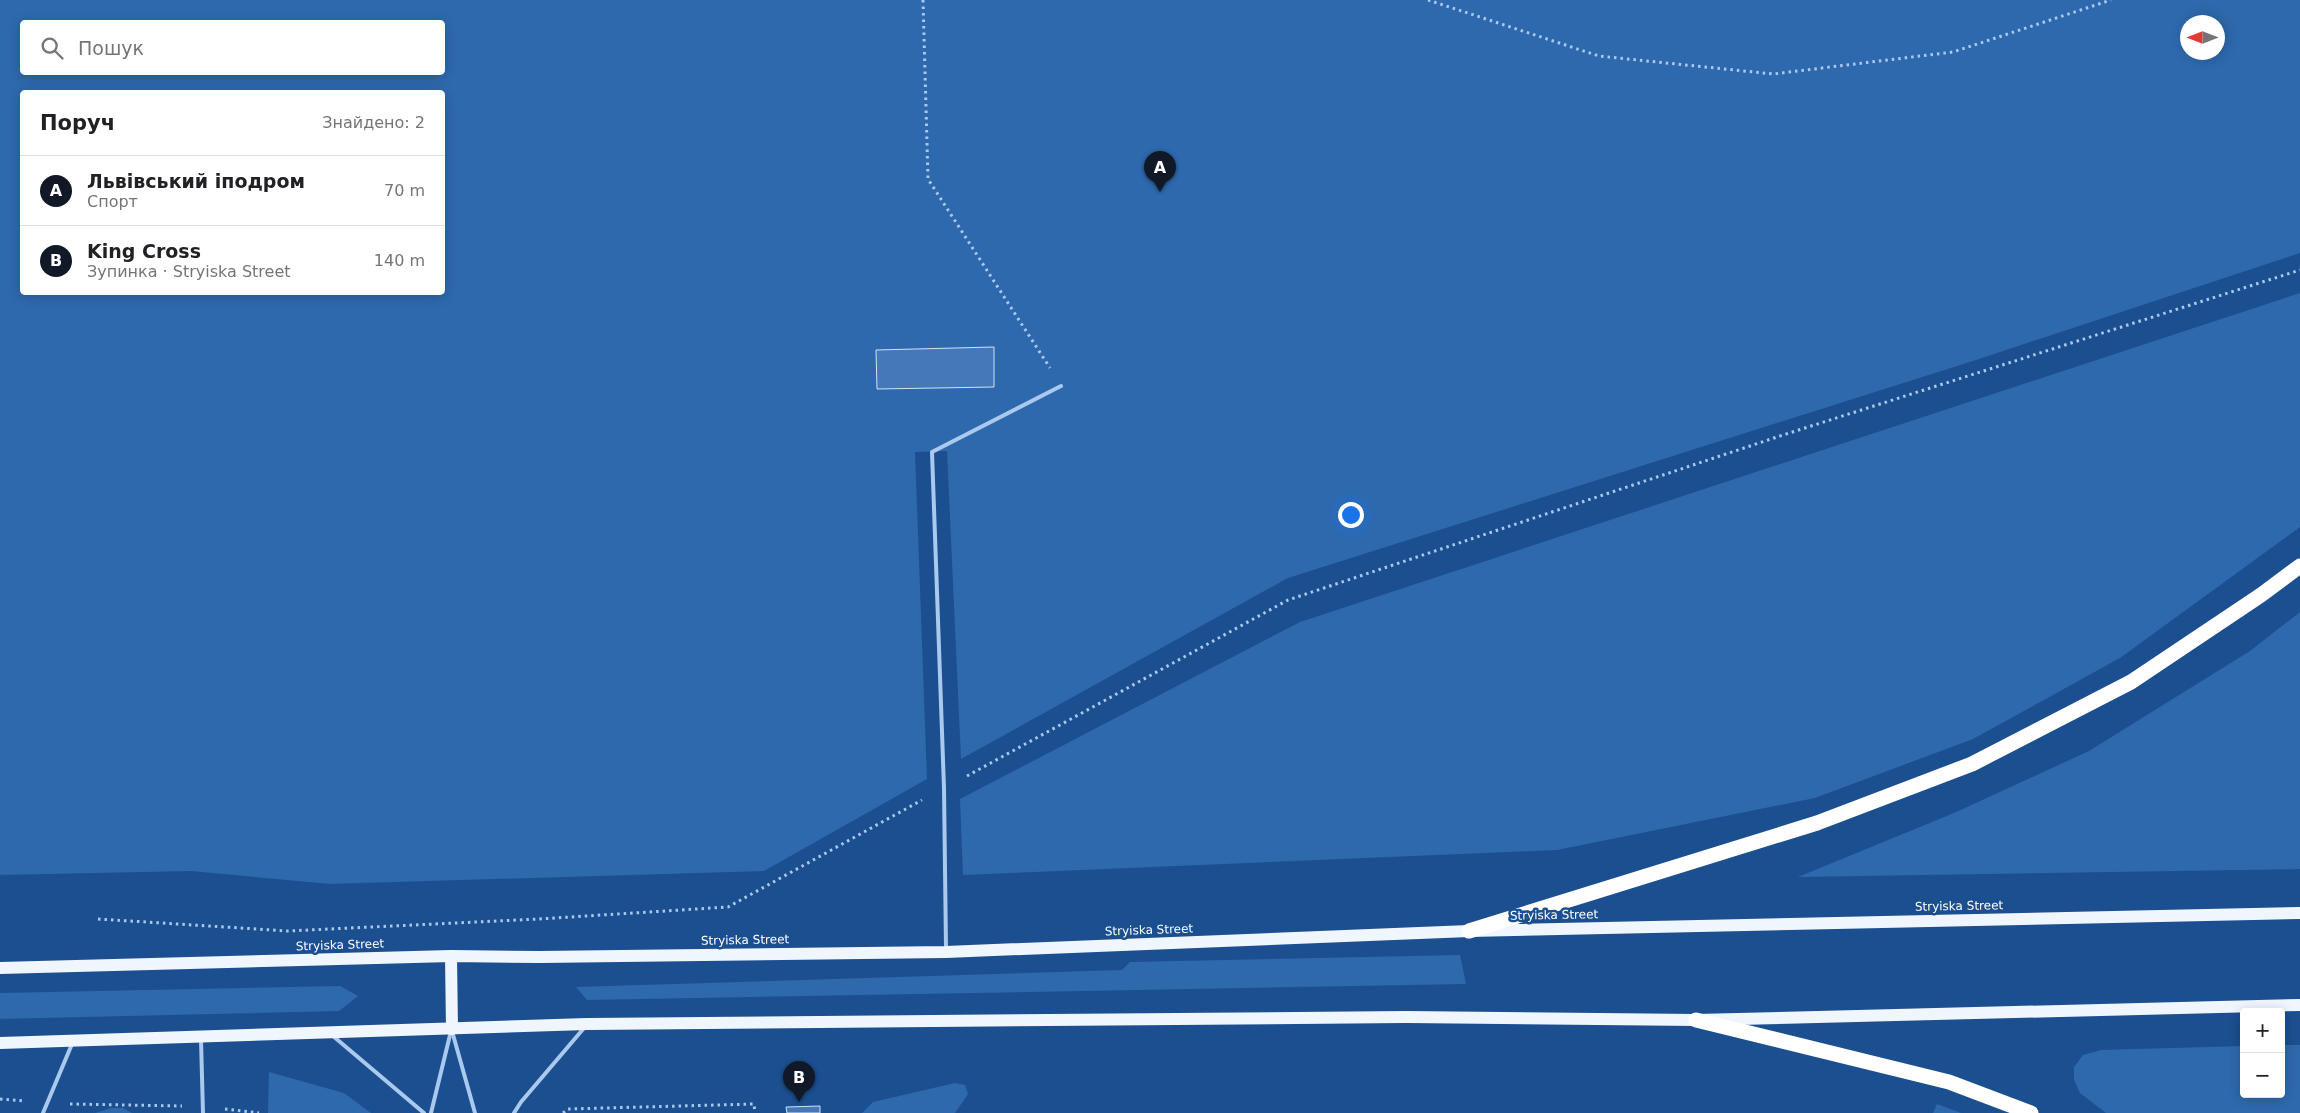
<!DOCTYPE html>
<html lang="uk">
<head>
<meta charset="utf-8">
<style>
  :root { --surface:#fff; --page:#f2f2f2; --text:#202124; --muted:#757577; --line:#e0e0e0; --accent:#111827 }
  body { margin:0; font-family:"DejaVu Sans",sans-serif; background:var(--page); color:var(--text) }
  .controls { position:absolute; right:15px; bottom:15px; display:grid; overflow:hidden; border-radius:5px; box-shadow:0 2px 12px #0003 }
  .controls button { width:45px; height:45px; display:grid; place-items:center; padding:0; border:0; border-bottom:1px solid var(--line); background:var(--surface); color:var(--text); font:25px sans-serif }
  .compass { position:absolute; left:2180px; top:15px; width:45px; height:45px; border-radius:50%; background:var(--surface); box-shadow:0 2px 12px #0003; rotate:270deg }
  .you { position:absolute; left:1350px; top:514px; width:18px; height:18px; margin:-12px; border:4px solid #fff; border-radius:50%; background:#1a73e8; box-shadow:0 0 0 8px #1a73e833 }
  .badge { display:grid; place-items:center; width:32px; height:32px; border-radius:50%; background:var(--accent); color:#fff; font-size:16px; font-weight:700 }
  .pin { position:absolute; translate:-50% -41px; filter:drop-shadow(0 1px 2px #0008) }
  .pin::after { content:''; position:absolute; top:26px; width:18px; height:15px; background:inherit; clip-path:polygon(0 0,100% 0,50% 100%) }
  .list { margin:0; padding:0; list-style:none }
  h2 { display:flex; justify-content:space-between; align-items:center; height:65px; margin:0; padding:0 20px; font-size:21px }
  h2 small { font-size:16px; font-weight:400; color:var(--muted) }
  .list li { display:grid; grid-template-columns:32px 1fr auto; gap:15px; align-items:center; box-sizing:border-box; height:70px; padding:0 20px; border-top:1px solid var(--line) }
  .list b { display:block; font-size:19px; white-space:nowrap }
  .list p { margin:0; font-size:16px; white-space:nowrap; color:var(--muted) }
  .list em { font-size:16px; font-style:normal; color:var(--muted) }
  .icon { flex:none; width:28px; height:28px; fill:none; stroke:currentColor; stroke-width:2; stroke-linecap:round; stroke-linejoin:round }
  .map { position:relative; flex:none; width:2300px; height:1113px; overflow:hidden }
  .search { position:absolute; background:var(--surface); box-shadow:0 2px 12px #0003; left:20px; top:20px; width:425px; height:55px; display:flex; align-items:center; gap:12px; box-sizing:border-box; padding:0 18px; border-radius:5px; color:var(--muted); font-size:19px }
  .panel { position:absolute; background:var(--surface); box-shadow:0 2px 12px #0003; left:20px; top:90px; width:425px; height:205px; border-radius:5px }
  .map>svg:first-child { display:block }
</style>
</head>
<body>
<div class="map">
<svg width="2300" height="1113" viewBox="0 0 2300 1113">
  <rect width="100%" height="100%" fill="#1b4f8f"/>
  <g fill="#2e69ad" fill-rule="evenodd">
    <path d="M 0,0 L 2300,0 L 2300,253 L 1976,360 L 1288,578 L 961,759 L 947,451 L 915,452 L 927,779 L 764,871 L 330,884 L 191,871 L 0,875 ZM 22,22 L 442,22 L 442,72 L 22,72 ZM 2188,22 L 2218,22 L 2218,52 L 2188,52 ZM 22,92 L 442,92 L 442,292 L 22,292 Z"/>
    <polygon points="2300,293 2300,527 2120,658 1973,739 1815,798 1557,850 963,875 960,799 1300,622"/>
    <polygon points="2300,612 2300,869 1798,877 1954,813 2089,751 2250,651"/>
    <polygon points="1460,955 1466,984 587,1000 576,987 1122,970 1130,962"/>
    <polygon points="340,986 358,996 339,1011 0,1019 0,993"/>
    <polygon points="2281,1045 2300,1045 2300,1113 2106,1113 2080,1093 2074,1080 2074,1067 2083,1055 2101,1050 2244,1046 2244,1094 2281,1094"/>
    <polygon points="269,1072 344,1093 371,1113 268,1113"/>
    <polygon points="955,1083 965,1085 968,1094 955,1113 862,1113 873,1102"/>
    <polygon points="1937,1104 1961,1113 1933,1113"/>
    <polygon points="111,1108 123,1108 132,1113 95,1113"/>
  </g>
  <g fill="#4478b7" stroke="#cfe3fa">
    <polygon points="994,347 994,387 877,389 876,350"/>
    <polygon points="820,1106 820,1113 787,1113 786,1107"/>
  </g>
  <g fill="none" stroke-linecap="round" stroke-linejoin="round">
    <g stroke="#a9c9ee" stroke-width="3" stroke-dasharray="2.5 4" stroke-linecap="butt">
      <polyline points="923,0 928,179 1050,368"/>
      <polyline points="1428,0 1599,56 1773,74 1953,52 2111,0"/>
      <polyline points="967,776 1288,600 1783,435 2300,270"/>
      <polyline points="98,919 288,931 539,919 728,907 922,800"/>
      <polyline points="0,1099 24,1101"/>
      <polyline points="70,1104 182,1106"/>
      <polyline points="225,1109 259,1113"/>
      <polyline points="563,1113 568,1109 754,1104 755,1113"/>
    </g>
    <g stroke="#a9c9ee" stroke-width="4">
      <polyline points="946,949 944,788 932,452 1061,386"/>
      <polyline points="452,1031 475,1113"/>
      <polyline points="333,1036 424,1113"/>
      <polyline points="201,1040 203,1113"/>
      <polyline points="43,1113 72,1044"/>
      <polyline points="431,1113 451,1031"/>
      <polyline points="514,1113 521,1102 584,1028"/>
    </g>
    <g stroke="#f0f6ff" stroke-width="12">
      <polyline points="451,956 452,1029"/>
      <polyline points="0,968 451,956 540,957 946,952 1469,931 2300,913"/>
      <polyline points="0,1043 587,1024 1406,1017 1696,1020 2300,1005"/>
    </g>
    <g stroke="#fff" stroke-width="15">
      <polyline points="1469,931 1817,823 1972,764 2131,682 2261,595 2300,566"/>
      <polyline points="1696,1020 1949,1082 2031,1113"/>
    </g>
  </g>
  <g text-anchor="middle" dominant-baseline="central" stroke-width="5" stroke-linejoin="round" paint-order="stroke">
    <g font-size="12" fill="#fff" stroke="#1b4f8f">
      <text transform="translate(1959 906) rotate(-1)">Stryiska Street</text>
      <text transform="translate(1554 915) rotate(-1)">Stryiska Street</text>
      <text transform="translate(1149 930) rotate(-2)">Stryiska Street</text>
      <text transform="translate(745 940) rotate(-1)">Stryiska Street</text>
      <text transform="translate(340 945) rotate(-2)">Stryiska Street</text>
    </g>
  </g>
</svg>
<div class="controls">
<button>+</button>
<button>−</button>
</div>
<svg class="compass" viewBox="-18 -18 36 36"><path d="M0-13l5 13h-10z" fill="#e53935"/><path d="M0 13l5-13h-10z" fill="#757577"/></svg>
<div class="you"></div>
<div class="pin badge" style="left:1160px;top:192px">A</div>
<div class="pin badge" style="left:799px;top:1102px">B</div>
<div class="search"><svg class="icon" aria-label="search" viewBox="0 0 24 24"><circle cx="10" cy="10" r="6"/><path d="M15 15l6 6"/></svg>Пошук</div>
<section class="panel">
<h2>Поруч<small>Знайдено: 2</small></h2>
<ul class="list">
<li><span class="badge">A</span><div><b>Львівський іподром</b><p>Спорт</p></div><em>70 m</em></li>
<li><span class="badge">B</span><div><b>King Cross</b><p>Зупинка · Stryiska Street</p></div><em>140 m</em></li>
</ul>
</section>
</div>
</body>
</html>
